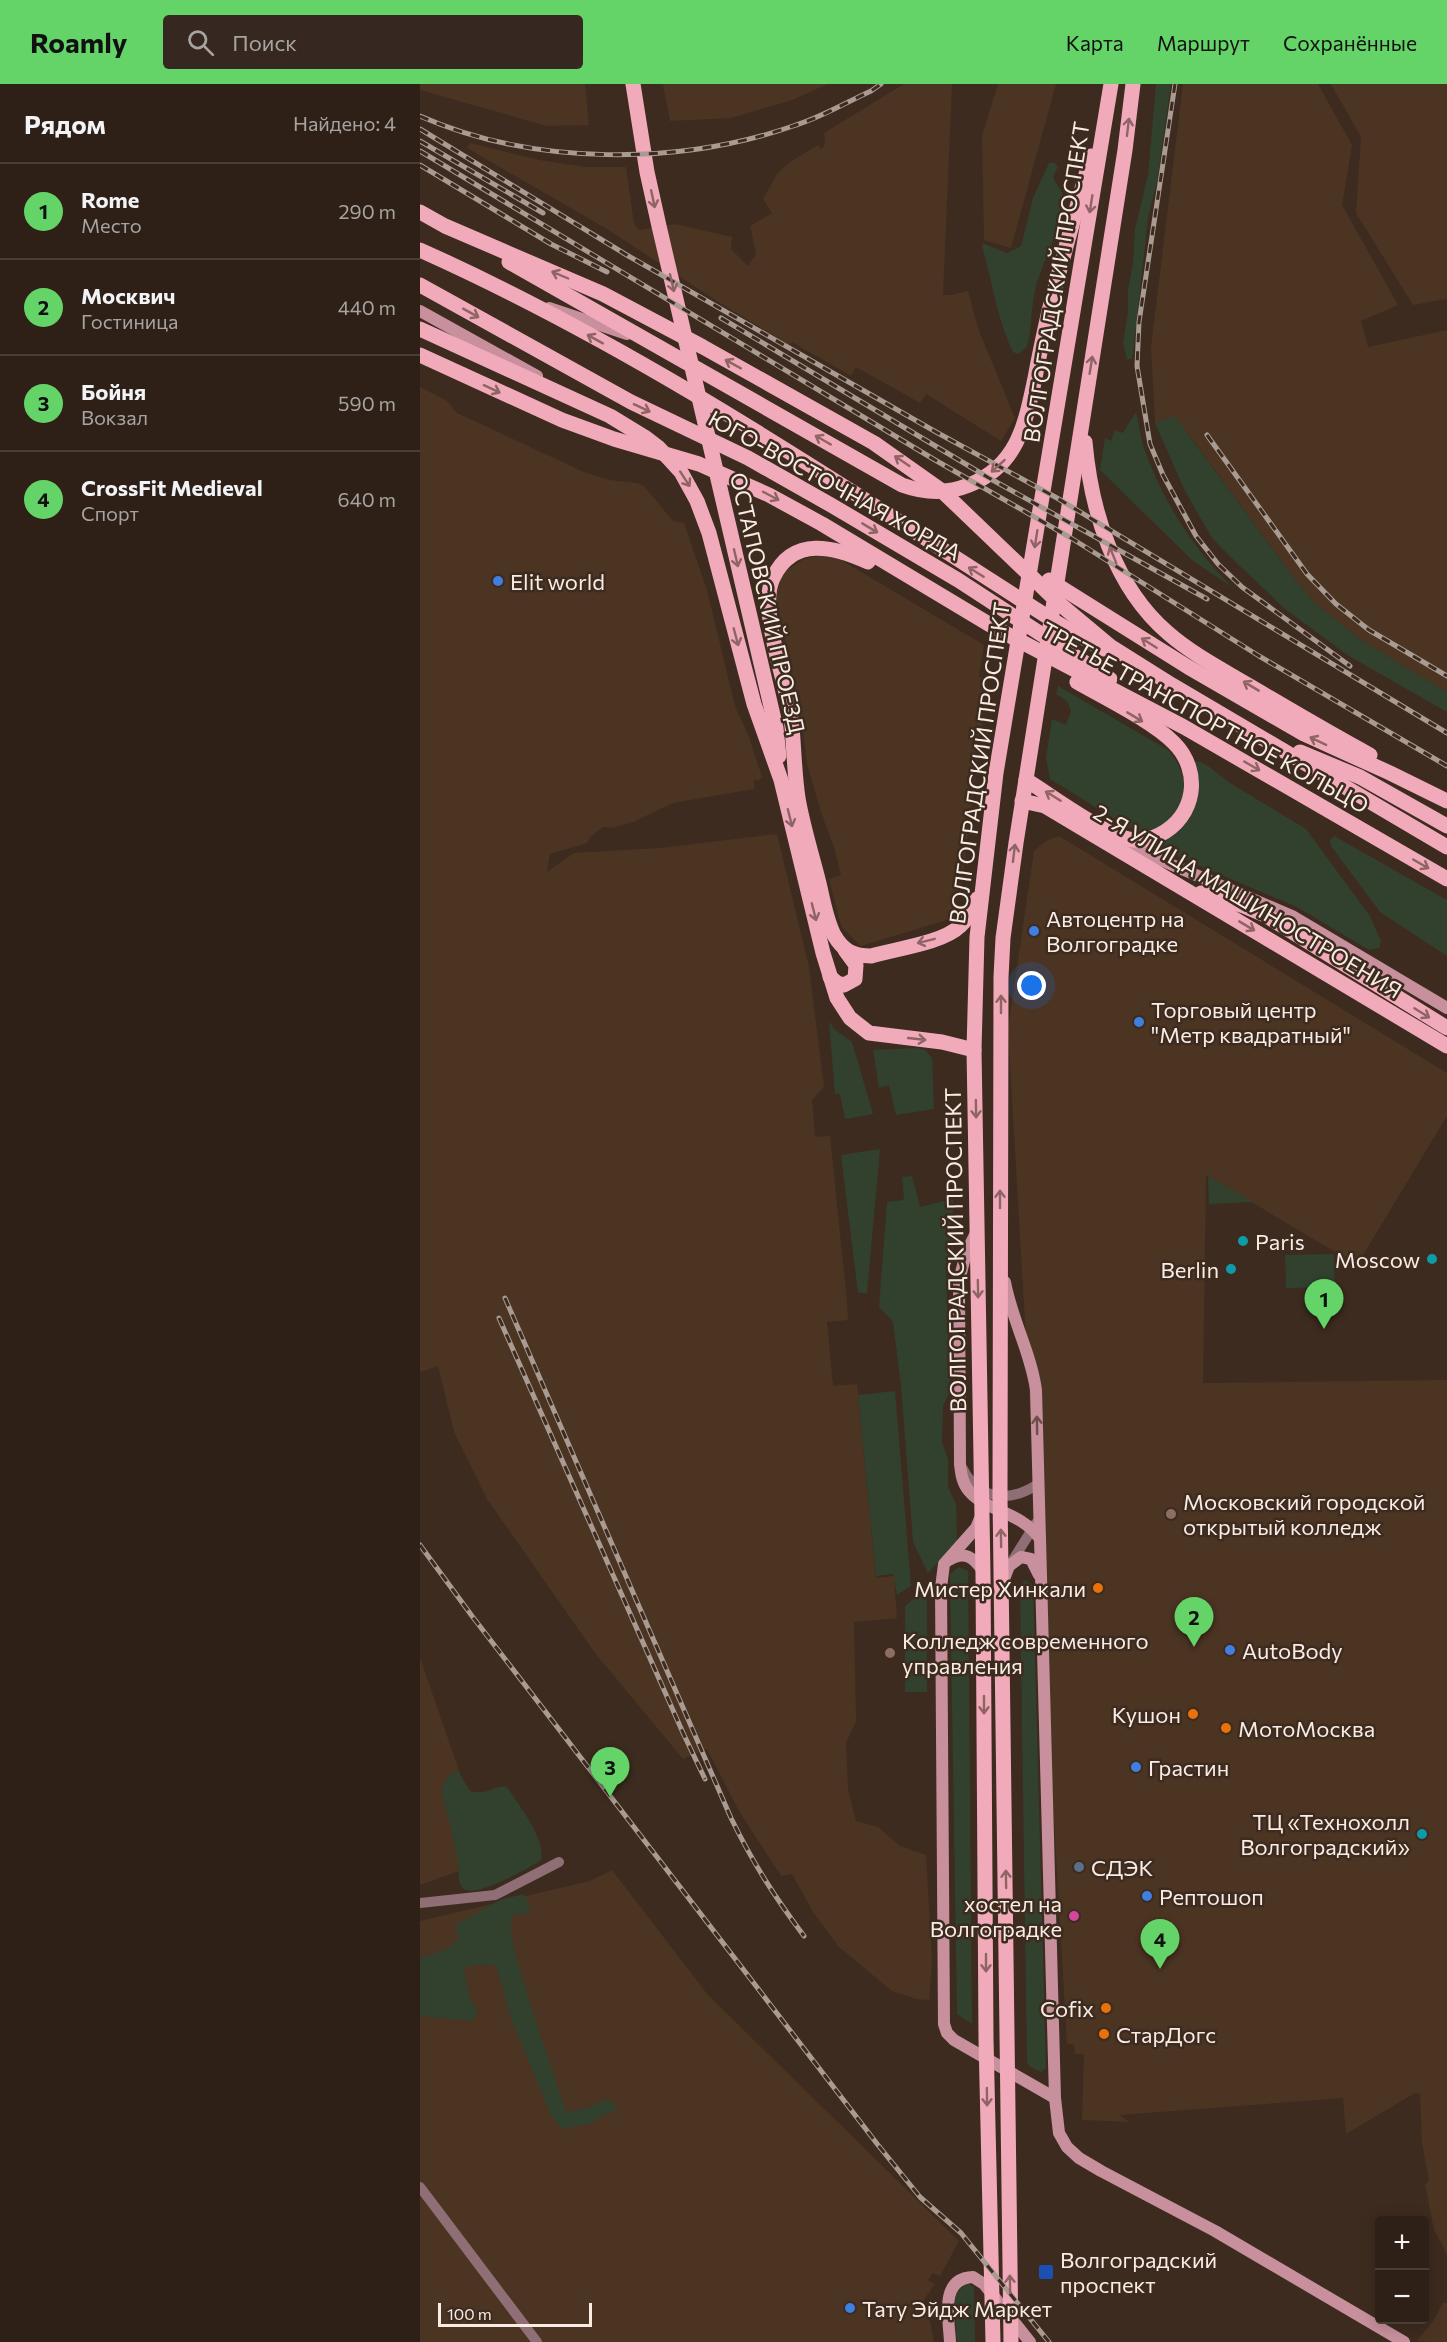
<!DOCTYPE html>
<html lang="ru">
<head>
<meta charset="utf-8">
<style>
  :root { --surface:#2e2017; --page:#362820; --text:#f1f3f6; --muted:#a7a3a1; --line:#493e36; --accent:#64d468 }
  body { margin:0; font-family:Commissioner,sans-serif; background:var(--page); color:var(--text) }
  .controls { position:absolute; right:18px; bottom:18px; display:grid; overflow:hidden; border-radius:6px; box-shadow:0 3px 15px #0003 }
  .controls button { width:54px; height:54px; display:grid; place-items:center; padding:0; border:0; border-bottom:2px solid var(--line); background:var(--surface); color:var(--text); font:30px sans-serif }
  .scale { position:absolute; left:18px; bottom:15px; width:154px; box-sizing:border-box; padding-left:6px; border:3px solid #f8ece4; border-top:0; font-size:16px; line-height:21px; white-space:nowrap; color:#f8ece4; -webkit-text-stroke:4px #3d2b1f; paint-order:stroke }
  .you { position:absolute; left:612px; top:902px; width:21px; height:21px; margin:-15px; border:4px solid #fff; border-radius:50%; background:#1a73e8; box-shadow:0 0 0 9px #1a73e833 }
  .badge { display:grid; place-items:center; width:39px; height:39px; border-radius:50%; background:var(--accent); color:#111; font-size:20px; font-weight:700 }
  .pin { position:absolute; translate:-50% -50px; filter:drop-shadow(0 2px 3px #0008) }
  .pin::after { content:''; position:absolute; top:32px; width:21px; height:18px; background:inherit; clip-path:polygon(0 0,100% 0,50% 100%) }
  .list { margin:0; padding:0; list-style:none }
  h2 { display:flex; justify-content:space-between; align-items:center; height:78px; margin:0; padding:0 24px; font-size:26px }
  h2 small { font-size:20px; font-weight:400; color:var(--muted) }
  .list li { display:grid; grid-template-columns:39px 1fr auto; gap:18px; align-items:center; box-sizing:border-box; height:96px; padding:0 24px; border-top:2px solid var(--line) }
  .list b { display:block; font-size:22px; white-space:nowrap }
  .list p { margin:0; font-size:20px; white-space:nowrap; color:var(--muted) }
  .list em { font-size:20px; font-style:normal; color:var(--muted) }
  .icon { flex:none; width:33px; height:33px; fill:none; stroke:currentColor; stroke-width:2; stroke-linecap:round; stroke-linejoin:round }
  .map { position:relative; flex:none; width:1027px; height:2258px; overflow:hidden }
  header { display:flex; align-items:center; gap:36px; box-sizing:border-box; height:84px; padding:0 30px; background:var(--accent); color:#111 }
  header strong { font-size:28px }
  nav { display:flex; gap:33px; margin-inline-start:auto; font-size:21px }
  .search { width:420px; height:54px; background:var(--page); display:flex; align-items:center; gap:15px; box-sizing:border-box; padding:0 21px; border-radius:6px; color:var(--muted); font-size:22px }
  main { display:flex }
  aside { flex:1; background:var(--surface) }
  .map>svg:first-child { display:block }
</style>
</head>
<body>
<header>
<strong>Roamly</strong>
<div class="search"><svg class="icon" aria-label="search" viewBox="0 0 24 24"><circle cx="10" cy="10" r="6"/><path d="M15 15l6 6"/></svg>Поиск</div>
<nav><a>Карта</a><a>Маршрут</a><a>Сохранённые</a></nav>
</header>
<main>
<aside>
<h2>Рядом<small>Найдено: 4</small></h2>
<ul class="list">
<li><span class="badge">1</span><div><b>Rome</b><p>Место</p></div><em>290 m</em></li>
<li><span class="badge">2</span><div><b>Москвич</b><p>Гостиница</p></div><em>440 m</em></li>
<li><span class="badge">3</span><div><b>Бойня</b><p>Вокзал</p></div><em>590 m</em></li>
<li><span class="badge">4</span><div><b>CrossFit Medieval</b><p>Спорт</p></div><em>640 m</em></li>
</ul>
</aside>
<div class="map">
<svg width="1027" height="2258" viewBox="0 0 1027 2258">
  <rect width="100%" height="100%" fill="#3d2b1f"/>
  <g fill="#4c3423">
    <polygon points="0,0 165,0 169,41 127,42 0,6"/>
    <polygon points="243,0 408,0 372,16 311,34 250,37"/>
    <polygon points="484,0 532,0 523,211 531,211 548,207 559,247 595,334 581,357 506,310 500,319 436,283 431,292 372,258 370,261 300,219 187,145 47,64 50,59 119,76 166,83 206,83 214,140 219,146 255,140 312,153 311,165 328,182 336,170 330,142 352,129 343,115 357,90 370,78 398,61 401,65 405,60 404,49"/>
    <polygon points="578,0 636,0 591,164 564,156 562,52"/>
    <polygon points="763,0 898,0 932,61 922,121 978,221 941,237 948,263 1027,246 1027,608 941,556 895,519 870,489 768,349 735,339 731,263"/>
    <polygon points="911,0 1027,0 1027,215 993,221 936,129 941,53"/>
    <polygon points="0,303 27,317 37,329 164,388 189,396 217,399 224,402 253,437 264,439 287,506 315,622 329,653 342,693 339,696 334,696 334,705 253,719 213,738 192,744 183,743 170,753 167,759 130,770 127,788 154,769 241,764 357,750 389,883 404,1003 392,1016 395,1053 410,1052 427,1218 428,1236 407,1238 413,1302 437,1300 456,1494 474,1492 477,1534 434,1538 436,1637 426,1659 428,1706 436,1737 458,1743 480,1762 506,1771 512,1876 509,1916 496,1915 472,1907 419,1863 393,1828 372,1790 361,1792 319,1727 287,1665 263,1675 175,1569 67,1415 34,1348 18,1282 0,1288"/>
    <polygon points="402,471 421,476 564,561 559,593 568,595 541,804 530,835 441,862 421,842 409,795 421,791 414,763 402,731 387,680 382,638 356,514 360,494 367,486 384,475"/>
    <polygon points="639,752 1027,989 1027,1032 937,1181 786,1091 783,1299 1027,1296 1027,2170 1014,2146 1005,2100 1009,2097 1002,2059 1000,2010 995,2009 926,2050 923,2014 699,2031 710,2038 662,2036 664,1970 655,1970 654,1960 647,1960 588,945 614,767 626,757"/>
    <polygon points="0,1574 70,1776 0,1801"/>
    <polygon points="192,1786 288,1911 539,2157 520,2192 512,2189 508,2196 515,2200 503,2217 507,2222 514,2258 0,2258 0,1837 170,1797"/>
    <polygon points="1023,2219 1027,2219 1027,2258 997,2257 1013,2237"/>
  </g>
  <g fill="#31412e">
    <polygon points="736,0 751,0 737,98 728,134 713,270 712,275 707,275 703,259 708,228 708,206 713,179 715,145 728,91"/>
    <path d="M 629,79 L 635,79 L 638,83 L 633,92 C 635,102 644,105 644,117 C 642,142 623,177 616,202 C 611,222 612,243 607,263 L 598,270 L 593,268 C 577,236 572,196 562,162 L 564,160 L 587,169 L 601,162 L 613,114 Z"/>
    <path d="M 716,328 C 719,339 720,352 724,364 C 742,416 774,466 813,504 L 772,476 L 680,386 L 685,354 L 691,357 L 695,346 L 703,349 Z"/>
    <polygon points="755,332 870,489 895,519 941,556 1027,608 1027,628 929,572 865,525 821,483 792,454 765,407 735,339"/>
    <path d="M 638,602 L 748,666 C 769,688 772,725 742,742 C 737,745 730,747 725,749 L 708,743 L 630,695 L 626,674 L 632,635 L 646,641 L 651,627 L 647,617 L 636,610 Z"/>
    <path d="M 774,677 L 781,678 L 788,682 L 810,699 L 886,745 L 950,832 L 961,857 L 959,864 L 949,866 L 877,823 L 759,773 L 735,760 C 774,733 783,726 774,677 Z"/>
    <polygon points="914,752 1027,816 1027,872 960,828 911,762 910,756"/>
    <polygon points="409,937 415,946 432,958 453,1030 425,1035 420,1010 415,1010"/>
    <polygon points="497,964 505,966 512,974 514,1025 476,1031 469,1001 459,1004 453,966"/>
    <polygon points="460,1065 447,1209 438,1209 421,1071"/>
    <polygon points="492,1092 500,1123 533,1115 533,1164 526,1185 530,1307 523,1322 522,1358 528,1375 528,1403 536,1420 537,1457 508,1489 493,1458 481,1301 473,1238 459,1223 467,1118 484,1116 482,1093"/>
    <polygon points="788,1092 833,1118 789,1120"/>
    <polygon points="914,1170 915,1203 866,1204 865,1171"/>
    <polygon points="475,1307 491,1502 477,1511 473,1490 456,1492 438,1311"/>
    <polygon points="539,1483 548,1487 552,1940 537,1930 530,1490"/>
    <polygon points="605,1496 613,1501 626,1984 621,1988 610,1983 607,1978 600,1502"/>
    <polygon points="507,1504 507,1608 485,1608 485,1522"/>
    <path d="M 38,1687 L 50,1707 C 69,1712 72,1701 87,1703 C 98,1720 127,1757 121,1776 C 110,1784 55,1814 44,1805 C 36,1799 40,1788 38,1779 C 35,1756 28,1733 22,1710 C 23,1697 26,1692 38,1687 Z"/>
    <path d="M 104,1810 L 110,1825 L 108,1829 L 92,1831 C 81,1849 138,1998 146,2028 L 167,2024 L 187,2015 L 195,2021 L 195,2028 L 185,2030 L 171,2039 L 142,2045 L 131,2031 L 90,1932 L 80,1894 L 76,1883 L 71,1880 L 48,1882 L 44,1886 L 49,1912 L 57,1927 L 53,1937 L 0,1932 L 0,1875 L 26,1865 L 39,1855 L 36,1844 L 38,1839 L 82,1815 Z"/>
    <polygon points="547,2200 554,2203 555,2258 537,2258 534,2213 539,2206"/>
  </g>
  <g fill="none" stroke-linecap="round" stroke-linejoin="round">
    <g stroke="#906e75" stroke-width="10">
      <path d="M 543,1385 C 559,1416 590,1419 618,1400"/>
      <polyline points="591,1479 616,1439"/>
      <polyline points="0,1819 75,1811 139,1778"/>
      <polyline points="0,2103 117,2258"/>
    </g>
    <g stroke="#c7909c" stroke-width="12">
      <polyline points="129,224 207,250"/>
      <polyline points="0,227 117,292"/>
      <polyline points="704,756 729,771 872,832 1027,924"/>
      <path d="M 557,1147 L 546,1169 L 539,1197 L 540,1380 C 541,1389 542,1399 549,1407 C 565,1427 601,1427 620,1455"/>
      <path d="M 585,1198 C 592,1236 611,1269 616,1306 L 635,2014 L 639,2049 L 647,2063 L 659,2074 L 681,2087 L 795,2147 L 984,2258"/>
      <polyline points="561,1432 556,1444 524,1480 521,1504 524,1940 527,1949 534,1956 635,2014"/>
      <path d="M 529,1476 C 545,1466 554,1474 563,1487"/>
      <polyline points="583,1498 589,1482 601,1473 611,1475 619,1491"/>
      <path d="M 530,2258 C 529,2235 519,2194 553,2193 L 564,2200 L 610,2258"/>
    </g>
    <g stroke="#f1aaba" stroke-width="15">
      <polyline points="213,0 227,88 239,142 356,644 359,672"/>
      <polyline points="0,128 25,142 183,210 283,263 454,359 522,407 641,521 690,562 752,601 1027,763"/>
      <path d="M 0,166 C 226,267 431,408 639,540 L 683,565"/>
      <path d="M 89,178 L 482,401 C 504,409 527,410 549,401 C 598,381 605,341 615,294 C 619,272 624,249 629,227 C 642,175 657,124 671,72"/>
      <polyline points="0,201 211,318 328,374 411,421 538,496 690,595"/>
      <polyline points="0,245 190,332 226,354 239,364 261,388 277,417 289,449 334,620 361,696 403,869 417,914 430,934 449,949 522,958 554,966"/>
      <polyline points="0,271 142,336 194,355 279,380 349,411 402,440 577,545 764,643 1027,795"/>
      <path d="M 665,358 C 671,426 694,503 748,549 C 772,570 801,585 828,601 C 869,625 909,649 950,671"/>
      <path d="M 448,478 C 415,463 373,451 353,494 C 338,525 366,597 371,632 C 374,660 374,687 378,714 C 383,743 392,771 399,799 C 403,816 406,835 414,851 C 423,867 434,872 451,872 C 475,865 523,859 540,842 C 548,835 553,825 557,815"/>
      <polyline points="629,496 768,583 884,650 970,689 1027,717"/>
      <polyline points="880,668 940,693 1027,742"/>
      <path d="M 606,696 C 634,713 682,750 713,756 C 722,757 731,755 739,751 C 776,733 782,687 754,659 C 732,637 685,614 657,598"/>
      <polyline points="602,717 625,722 1027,962"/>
      <polyline points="781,809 824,822 845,831 1027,944"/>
      <polyline points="410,893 417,899 424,901 435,895 436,881 425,866"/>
      <polyline points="573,2258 566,1955 563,1490 554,966 557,853 576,689 691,0"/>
      <polyline points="591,2258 580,1412 581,893 583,854 596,759 705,66 713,0"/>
    </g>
    <defs>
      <g id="rail">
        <polyline points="755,0 719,238 717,282 730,360 743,391 776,452 798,480 822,503 930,582"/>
        <path d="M 0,32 C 113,82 261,82 376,41 C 402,33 427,18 451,7 L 461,0"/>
        <polyline points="0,45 205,170 516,348 637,414 1027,649"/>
        <polyline points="0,57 123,129"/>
        <polyline points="0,67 515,376 651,454 839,572 1027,682"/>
        <polyline points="0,81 131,160 187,188"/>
        <polyline points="301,234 569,394 787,515"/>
        <polyline points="787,351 887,490 916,520 949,546 1027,592"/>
        <path d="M 85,1214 L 311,1734 C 333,1779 354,1812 384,1852"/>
        <polyline points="79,1234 264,1651 285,1695"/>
        <polyline points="0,1461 52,1532 458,2061 500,2113 541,2149 629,2258"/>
      </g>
    </defs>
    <use href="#rail" stroke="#aa9b92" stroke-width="5"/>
    <use href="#rail" stroke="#3d2b1f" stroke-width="3" stroke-dasharray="9" stroke-linecap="butt"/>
  </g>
  <defs><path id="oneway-shaft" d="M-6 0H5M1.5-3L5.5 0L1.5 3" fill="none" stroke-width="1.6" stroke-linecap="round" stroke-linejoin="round" transform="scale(1.5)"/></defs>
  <g stroke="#8e6465">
    <use href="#oneway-shaft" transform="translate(708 43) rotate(-83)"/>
    <use href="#oneway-shaft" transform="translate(233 115) rotate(78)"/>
    <use href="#oneway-shaft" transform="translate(671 120) rotate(99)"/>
    <use href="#oneway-shaft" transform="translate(140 191) rotate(-157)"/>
    <use href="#oneway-shaft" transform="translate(252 199) rotate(77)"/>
    <use href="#oneway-shaft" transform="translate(51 229) rotate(29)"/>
    <use href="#oneway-shaft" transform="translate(175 255) rotate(-151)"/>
    <use href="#oneway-shaft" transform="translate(313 280) rotate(-151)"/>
    <use href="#oneway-shaft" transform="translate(671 281) rotate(-81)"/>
    <use href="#oneway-shaft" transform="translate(72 305) rotate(25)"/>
    <use href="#oneway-shaft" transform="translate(222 324) rotate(25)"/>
    <use href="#oneway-shaft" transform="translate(403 356) rotate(-150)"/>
    <use href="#oneway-shaft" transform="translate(482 377) rotate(-146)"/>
    <use href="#oneway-shaft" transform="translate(578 382) rotate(138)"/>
    <use href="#oneway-shaft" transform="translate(265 395) rotate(57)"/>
    <use href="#oneway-shaft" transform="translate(351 412) rotate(28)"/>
    <use href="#oneway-shaft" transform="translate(450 444) rotate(31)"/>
    <use href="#oneway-shaft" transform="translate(616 455) rotate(99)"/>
    <use href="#oneway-shaft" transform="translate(693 471) rotate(-112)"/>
    <use href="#oneway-shaft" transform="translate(316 474) rotate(77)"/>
    <use href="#oneway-shaft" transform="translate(556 488) rotate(-148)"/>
    <use href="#oneway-shaft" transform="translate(316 553) rotate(75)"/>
    <use href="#oneway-shaft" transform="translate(729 559) rotate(-148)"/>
    <use href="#oneway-shaft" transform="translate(831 602) rotate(-149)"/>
    <use href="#oneway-shaft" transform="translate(715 633) rotate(31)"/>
    <use href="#oneway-shaft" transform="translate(898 657) rotate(-154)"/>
    <use href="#oneway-shaft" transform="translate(832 682) rotate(30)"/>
    <use href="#oneway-shaft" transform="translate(633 712) rotate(-148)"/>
    <use href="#oneway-shaft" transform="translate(370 734) rotate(76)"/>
    <use href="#oneway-shaft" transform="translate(594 769) rotate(-83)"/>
    <use href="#oneway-shaft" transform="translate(1001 780) rotate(30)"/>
    <use href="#oneway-shaft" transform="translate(394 828) rotate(76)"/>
    <use href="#oneway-shaft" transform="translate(827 842) rotate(31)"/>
    <use href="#oneway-shaft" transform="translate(506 857) rotate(166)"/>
    <use href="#oneway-shaft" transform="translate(581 920) rotate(-90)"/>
    <use href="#oneway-shaft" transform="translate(1002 929) rotate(32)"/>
    <use href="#oneway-shaft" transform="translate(497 955) rotate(6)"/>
    <use href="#oneway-shaft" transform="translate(556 1025) rotate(89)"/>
    <use href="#oneway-shaft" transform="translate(580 1115) rotate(-90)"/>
    <use href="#oneway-shaft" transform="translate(558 1205) rotate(89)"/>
    <use href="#oneway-shaft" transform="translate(581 1454) rotate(-91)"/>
    <use href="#oneway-shaft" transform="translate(564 1621) rotate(90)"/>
    <use href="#oneway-shaft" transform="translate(586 1795) rotate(-91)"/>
    <use href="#oneway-shaft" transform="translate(566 1879) rotate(90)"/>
    <use href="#oneway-shaft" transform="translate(567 2013) rotate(89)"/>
    <use href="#oneway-shaft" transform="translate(590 2200) rotate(-91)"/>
  </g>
  <use stroke="#6d4e4b" href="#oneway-shaft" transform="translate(617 1341) rotate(-91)"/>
  <g fill="#3f7fe0" stroke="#3d2b1f" stroke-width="2">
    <circle cx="78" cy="497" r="6"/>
    <circle cx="614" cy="847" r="6"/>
    <circle cx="719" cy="938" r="6"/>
    <circle cx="810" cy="1566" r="6"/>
    <circle cx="716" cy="1683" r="6"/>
    <circle cx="727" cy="1812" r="6"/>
    <circle cx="430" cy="2224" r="6"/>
  </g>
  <g fill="#0f9aa8" stroke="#3d2b1f" stroke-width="2">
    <circle cx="823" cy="1157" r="6"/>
    <circle cx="1012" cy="1175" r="6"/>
    <circle cx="811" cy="1185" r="6"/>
    <circle cx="1002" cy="1750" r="6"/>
  </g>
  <g fill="#8d6e63" stroke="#3d2b1f" stroke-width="2">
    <circle cx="751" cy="1430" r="6"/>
    <circle cx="470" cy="1569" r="6"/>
  </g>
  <g fill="#e8710a" stroke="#3d2b1f" stroke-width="2">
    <circle cx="678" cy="1504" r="6"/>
    <circle cx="773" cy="1630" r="6"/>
    <circle cx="806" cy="1644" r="6"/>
    <circle cx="686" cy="1924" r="6"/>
    <circle cx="684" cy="1950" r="6"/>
  </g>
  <circle fill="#5c6f8a" stroke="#3d2b1f" stroke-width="2" cx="659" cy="1783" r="6"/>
  <circle fill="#d1479c" stroke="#3d2b1f" stroke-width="2" cx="654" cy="1832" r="6"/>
  <rect fill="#1a4fb4" stroke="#3d2b1f" stroke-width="2" x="618" y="2180" width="16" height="16" rx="3"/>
  <g text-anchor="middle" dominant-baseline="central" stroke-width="5" stroke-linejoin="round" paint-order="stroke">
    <g font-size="22" fill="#f8ece4" stroke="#3d2b1f">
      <text transform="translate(636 198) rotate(-81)">ВОЛГОГРАДСКИЙ ПРОСПЕКТ</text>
      <text transform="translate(415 401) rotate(29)">ЮГО-ВОСТОЧНАЯ ХОРДА</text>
      <text transform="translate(348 519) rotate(77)">ОСТАПОВСКИЙ ПРОЕЗД</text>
      <text transform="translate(785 633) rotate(29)">ТРЕТЬЕ ТРАНСПОРТНОЕ КОЛЬЦО</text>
      <text transform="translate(559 679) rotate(-82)">ВОЛГОГРАДСКИЙ ПРОСПЕКТ</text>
      <text transform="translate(828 817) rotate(31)">2-Я УЛИЦА МАШИНОСТРОЕНИЯ</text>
      <text transform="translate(535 1166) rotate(-91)">ВОЛГОГРАДСКИЙ ПРОСПЕКТ</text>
    </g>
    <g font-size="22" fill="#f8ece4" stroke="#3d2b1f" text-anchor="start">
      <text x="90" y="497">Elit world</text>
      <text x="626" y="834">Автоцентр на<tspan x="626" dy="25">Волгоградке</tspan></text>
      <text x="731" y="925">Торговый центр<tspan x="731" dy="25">"Метр квадратный"</tspan></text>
      <text x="835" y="1157">Paris</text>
      <text x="1000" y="1175" text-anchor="end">Moscow</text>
      <text x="799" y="1185" text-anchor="end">Berlin</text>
      <text x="763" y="1417">Московский городской<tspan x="763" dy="25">открытый колледж</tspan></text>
      <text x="666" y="1504" text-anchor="end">Мистер Хинкали</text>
      <text x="482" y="1556">Колледж современного<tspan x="482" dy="25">управления</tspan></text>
      <text x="822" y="1566">AutoBody</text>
      <text x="761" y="1630" text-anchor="end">Кушон</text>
      <text x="818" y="1644">МотоМосква</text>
      <text x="728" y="1683">Грастин</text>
      <text x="990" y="1737" text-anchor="end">ТЦ «Технохолл<tspan x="990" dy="25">Волгоградский»</tspan></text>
      <text x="671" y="1783">СДЭК</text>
      <text x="739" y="1812">Рептошоп</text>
      <text x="642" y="1819" text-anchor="end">хостел на<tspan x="642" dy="25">Волгоградке</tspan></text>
      <text x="674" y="1924" text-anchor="end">Cofix</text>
      <text x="696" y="1950">СтарДогс</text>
      <text x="640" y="2175">Волгоградский<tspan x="640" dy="25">проспект</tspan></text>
      <text x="442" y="2224">Тату Эйдж Маркет</text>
    </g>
  </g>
</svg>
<div class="controls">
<button>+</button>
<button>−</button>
</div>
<div class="scale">100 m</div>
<div class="you"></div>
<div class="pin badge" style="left:904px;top:1245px">1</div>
<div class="pin badge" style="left:774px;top:1563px">2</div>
<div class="pin badge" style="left:190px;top:1713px">3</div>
<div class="pin badge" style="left:740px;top:1885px">4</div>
</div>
</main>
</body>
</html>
